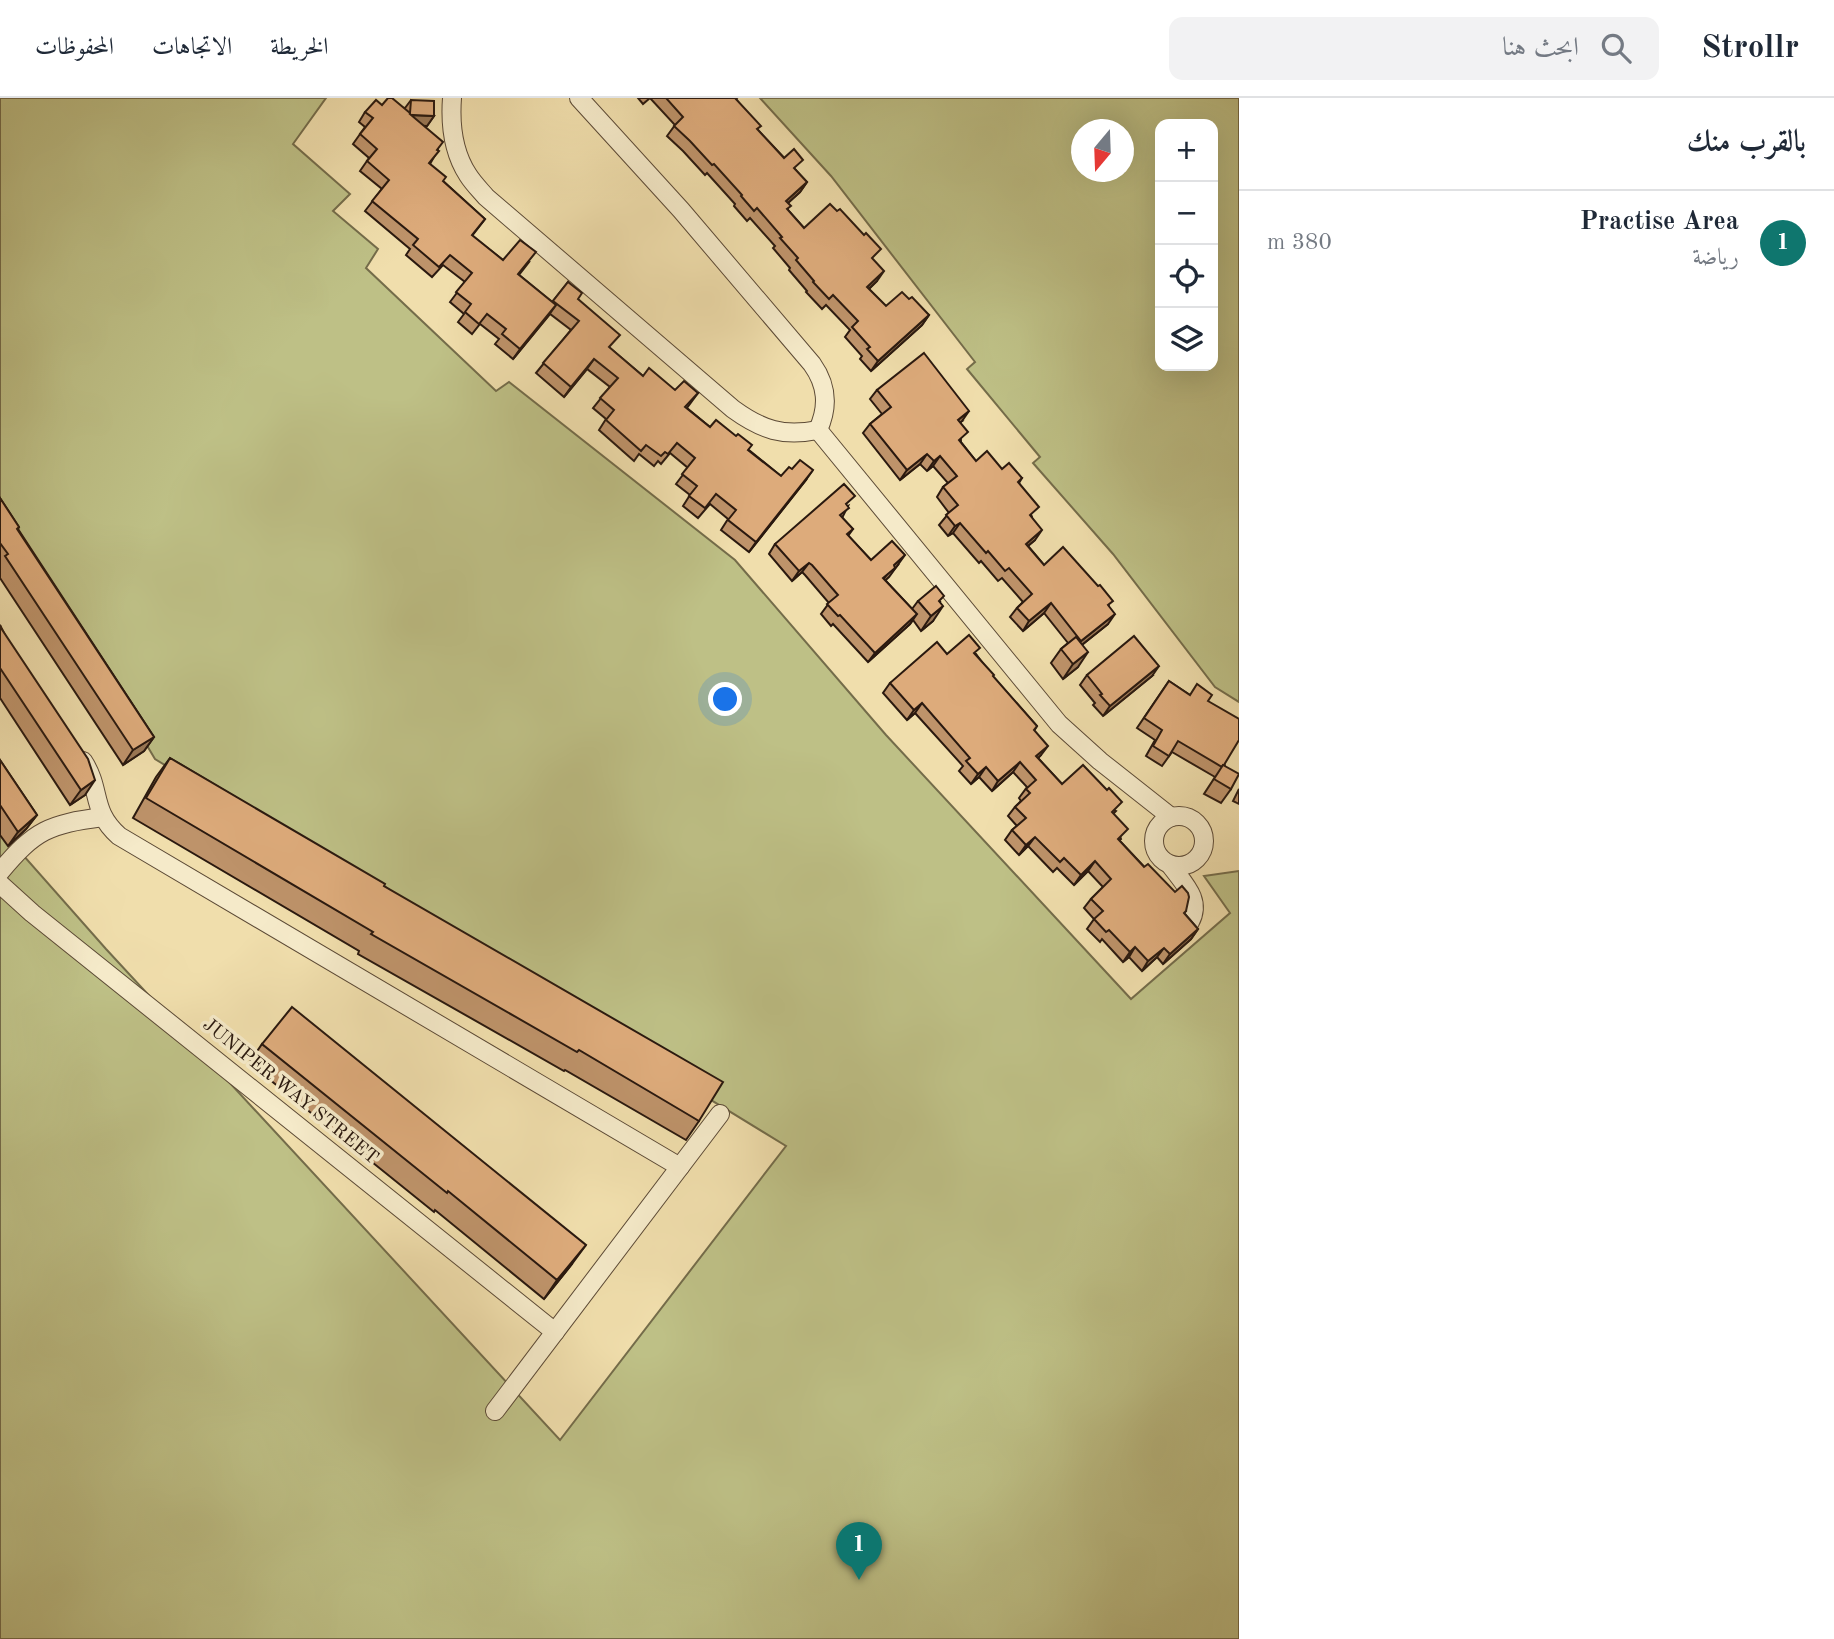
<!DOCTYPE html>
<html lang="ar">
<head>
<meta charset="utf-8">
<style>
  :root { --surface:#fff; --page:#f2f2f3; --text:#1f2937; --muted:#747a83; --line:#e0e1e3; --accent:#0f766e }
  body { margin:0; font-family:"Old Standard TT",Amiri,serif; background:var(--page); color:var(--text); direction:rtl }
  .controls { position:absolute; right:21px; top:21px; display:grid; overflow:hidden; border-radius:14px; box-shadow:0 7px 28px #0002 }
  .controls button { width:63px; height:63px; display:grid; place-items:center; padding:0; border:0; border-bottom:2px solid var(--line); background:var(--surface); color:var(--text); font:35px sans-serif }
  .compass { position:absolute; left:1071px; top:21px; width:63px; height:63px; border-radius:50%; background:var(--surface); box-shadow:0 7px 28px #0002; rotate:199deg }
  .you { position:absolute; left:726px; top:602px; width:24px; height:24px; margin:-18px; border:5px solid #fff; border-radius:50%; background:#1a73e8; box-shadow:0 0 0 10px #1a73e833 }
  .badge { display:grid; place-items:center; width:46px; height:46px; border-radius:50%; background:var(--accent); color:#fff; font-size:23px; font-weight:700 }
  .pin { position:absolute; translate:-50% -58px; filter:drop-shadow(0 2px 4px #0008) }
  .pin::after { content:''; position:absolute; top:37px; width:24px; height:21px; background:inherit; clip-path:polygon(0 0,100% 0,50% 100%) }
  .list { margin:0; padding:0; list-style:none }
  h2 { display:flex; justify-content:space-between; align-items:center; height:91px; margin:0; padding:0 28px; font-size:30px }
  h2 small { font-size:23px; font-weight:400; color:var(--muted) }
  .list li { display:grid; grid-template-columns:46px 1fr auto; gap:21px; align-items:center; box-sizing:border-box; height:105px; padding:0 28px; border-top:2px solid var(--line) }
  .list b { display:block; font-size:26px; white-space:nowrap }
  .list p { margin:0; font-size:23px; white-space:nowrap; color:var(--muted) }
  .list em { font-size:23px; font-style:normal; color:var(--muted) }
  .icon { flex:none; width:38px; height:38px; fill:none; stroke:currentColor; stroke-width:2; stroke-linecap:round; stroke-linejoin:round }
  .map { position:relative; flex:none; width:1239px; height:1541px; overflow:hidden; direction:ltr }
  header { display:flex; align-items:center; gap:42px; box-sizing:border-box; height:98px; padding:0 35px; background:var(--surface); border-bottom:2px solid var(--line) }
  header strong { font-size:33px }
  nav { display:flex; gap:38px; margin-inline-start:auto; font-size:24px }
  .search { width:490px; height:63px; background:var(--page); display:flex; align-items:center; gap:18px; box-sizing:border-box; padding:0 24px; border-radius:14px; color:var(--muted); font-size:26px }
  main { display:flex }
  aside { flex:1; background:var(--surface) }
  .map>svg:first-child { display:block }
</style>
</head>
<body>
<header>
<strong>Strollr</strong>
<div class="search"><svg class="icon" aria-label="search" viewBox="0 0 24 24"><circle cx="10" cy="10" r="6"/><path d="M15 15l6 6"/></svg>ابحث هنا</div>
<nav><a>الخريطة</a><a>الاتجاهات</a><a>المحفوظات</a></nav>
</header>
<main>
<aside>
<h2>بالقرب منك<small></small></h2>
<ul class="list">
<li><span class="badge">1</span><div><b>Practise Area</b><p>رياضة</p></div><em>380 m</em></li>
</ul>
</aside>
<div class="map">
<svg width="1239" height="1541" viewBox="0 0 1239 1541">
  <rect width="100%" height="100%" fill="#f0deac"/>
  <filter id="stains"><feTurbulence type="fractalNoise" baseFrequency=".00286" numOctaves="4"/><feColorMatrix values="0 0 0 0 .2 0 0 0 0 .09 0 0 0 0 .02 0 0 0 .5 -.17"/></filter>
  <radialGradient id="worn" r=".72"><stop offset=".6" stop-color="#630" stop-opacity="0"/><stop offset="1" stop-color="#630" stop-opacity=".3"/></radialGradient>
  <g fill="#bec086" stroke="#746c4a" stroke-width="2" fill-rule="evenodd">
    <polygon points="0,0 326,0 293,46 350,96 333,113 378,151 366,170 496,293 509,284 735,462 886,637 1131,901 1230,815 1204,778 1239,773 1239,1541 0,1541 0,731 106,851 560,1342 786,1048 155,661 0,401"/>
    <path d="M 760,0 L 1239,0 L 1239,604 L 1215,589 L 1113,456 L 1033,365 L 1040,359 L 967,271 L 975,264 L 831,78 ZM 1160,26 L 1213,26 L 1213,268 L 1160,268 ZM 1082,32 L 1124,32 L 1124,74 L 1082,74 Z"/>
  </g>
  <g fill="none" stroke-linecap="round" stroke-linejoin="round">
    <defs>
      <g id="street">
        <path d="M 452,0 C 450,27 453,54 468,77 C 473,85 480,92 486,99 L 733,311 C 762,332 783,339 818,332"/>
        <path d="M 579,0 L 681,112 L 812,266 C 827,287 829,308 818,332"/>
        <polyline points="818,332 1059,626 1100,663 1171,719"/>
        <path d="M 83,663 C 102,692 90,712 119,738 L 680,1069"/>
        <circle cx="1179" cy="743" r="25"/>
        <path d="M 1171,768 C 1184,786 1202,802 1190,824"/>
        <path d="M 0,774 C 35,732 49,726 103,719"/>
        <polyline points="0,786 32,815 555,1234"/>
        <polyline points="495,1313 720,1016"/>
      </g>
    </defs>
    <use href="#street" stroke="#5c4a36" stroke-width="20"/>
    <use href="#street" stroke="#f5eac9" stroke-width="18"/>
  </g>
  <g fill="#be936a" stroke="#2a190f" stroke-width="2">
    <polygon points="638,0 737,0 736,1 758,32 807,84 800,94 788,105 788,112 804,130 873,162 877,183 869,191 886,208 909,201 929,217 922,227 871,273 860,261 862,258 845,239 850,232 826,207 822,211 806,194 807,193 789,172 790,170 773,150 775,148 750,120 747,123 734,108 735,106 707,75 705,77 683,53 667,38 675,27 650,0 643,6"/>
    <polygon points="411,2 434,18 427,28 424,28 438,52 430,66 443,83 485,121 472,138 503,162 529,164 519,177 552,204 568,184 578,201 610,250 643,278 675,292 698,295 687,310 710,329 749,352 781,378 806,382 749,454 721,432 728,421 710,406 698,420 683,408 690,397 676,386 688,370 670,355 661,366 658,363 654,368 639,356 634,363 599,332 606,321 593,310 610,289 587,271 564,299 536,275 571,232 550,216 513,261 495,246 499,241 480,226 472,236 458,224 464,216 450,204 465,184 443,167 432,179 406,157 410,151 365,113 382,91 360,73 369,60 353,46 365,29 359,24 365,14 382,7 405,10"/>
    <polygon points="877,292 962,323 960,324 961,344 976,363 1002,371 1022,380 1019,385 1032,419 1035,442 1028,448 1044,467 1109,508 1108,526 1082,547 1078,569 1063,581 1051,565 1061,551 1068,545 1044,515 1023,533 1010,519 1017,510 1023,504 1002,480 998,483 981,463 979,465 953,435 948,438 939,427 949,415 937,399 943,389 948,385 933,368 927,373 920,366 900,382 863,335 870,326 882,316 870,301"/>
    <polygon points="0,400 19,429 18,431 154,639 144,653 123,667 0,480"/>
    <polygon points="848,408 842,420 853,431 848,438 871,462 898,467 885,482 912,511 918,503 940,504 933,523 921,533 913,522 910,526 868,564 833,526 831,528 821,516 829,505 805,477 802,474 792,483 769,456 775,446"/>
    <polygon points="0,527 85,697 70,707 0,600"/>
    <polygon points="947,556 976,556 993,579 1037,628 1034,633 1041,657 1038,660 1062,686 1116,713 1113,716 1121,741 1119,742 1186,813 1184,815 1198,831 1191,841 1163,866 1157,859 1142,873 1129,859 1123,864 1102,841 1100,844 1087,831 1094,821 1084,810 1091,801 1103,789 1088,773 1074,787 1057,770 1053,774 1028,748 1019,757 1005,742 1012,732 1017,728 1008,718 1015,709 1021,703 1019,700 1027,689 1013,674 992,693 979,679 971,686 959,673 963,668 915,615 907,622 883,595 890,585"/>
    <polygon points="1087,577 1152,578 1103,618 1093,607 1095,605 1080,587"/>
    <polygon points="1169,583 1190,597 1208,603 1231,691 1221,705 1204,696 1215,679 1172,654 1162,668 1146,658 1155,642 1137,630"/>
    <polygon points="170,660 384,788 699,1023 686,1042 565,972 564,973 358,856 359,853 133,720 156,679"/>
    <polygon points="0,662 37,717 26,731 8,748 0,737"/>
    <polygon points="1239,691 1239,706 1233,703"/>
    <polygon points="262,946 572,1166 544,1201 435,1112 434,1114 249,965"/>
  </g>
  <g fill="#9b7856" stroke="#2a190f" stroke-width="2">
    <polygon points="411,17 434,18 427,28 404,27"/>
    <polygon points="807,84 800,94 779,113 786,103"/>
    <polygon points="884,173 877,183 860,199 867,189"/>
    <polygon points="556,207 549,217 513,261 520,251"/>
    <polygon points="929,217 922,227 871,273 878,263"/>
    <polygon points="594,261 587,271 564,299 571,289"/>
    <polygon points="969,313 962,323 951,332 958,322"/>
    <polygon points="927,356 920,366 900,382 907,372"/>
    <polygon points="940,358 933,368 927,373 934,363"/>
    <polygon points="813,372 806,382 749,454 756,444"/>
    <polygon points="960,425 953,435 948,438 955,428"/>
    <polygon points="1042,432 1035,442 1019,455 1026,446"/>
    <polygon points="905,457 889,479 877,490 894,467"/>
    <polygon points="809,465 802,474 792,483 799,473"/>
    <polygon points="1051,505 1044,515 1023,533 1029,523"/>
    <polygon points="943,508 933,523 921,533 931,518"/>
    <polygon points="917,516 910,526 868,564 875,555"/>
    <polygon points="1115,516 1108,526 1074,553 1081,543"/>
    <polygon points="1088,554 1078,569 1063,581 1073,566"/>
    <polygon points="1159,568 1152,578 1103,618 1110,608"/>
    <polygon points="922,605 915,615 907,622 914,612"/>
    <polygon points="154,639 144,653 123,667 133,652"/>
    <polygon points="1048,648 1041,657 1030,668 1036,658"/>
    <polygon points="1020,664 1013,674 992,693 998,683"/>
    <polygon points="986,669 979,679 971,686 978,676"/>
    <polygon points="95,682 85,697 70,707 81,692"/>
    <polygon points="37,717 26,731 8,748 18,734"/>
    <polygon points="1035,739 1028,748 1019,757 1026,747"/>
    <polygon points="1095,763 1088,773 1074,787 1081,777"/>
    <polygon points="1198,831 1191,841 1163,866 1170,856"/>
    <polygon points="1135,849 1129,859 1123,864 1130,854"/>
    <polygon points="1164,850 1157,859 1142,873 1148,863"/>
    <polygon points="586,1147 572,1166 544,1201 557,1182"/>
  </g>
  <g fill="#ddab7b" stroke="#2a190f" stroke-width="2">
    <polygon points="388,0 392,0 410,15 411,2 434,3 434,18 411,17 443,44 437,52 439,53 429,65 446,79 443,83 485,121 472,137 503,162 520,142 536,154 518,176 556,207 520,251 502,236 506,231 487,216 479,226 465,214 471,206 456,194 472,175 450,157 439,169 413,147 418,141 372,103 389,82 367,63 377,51 360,36 373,20 365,14 376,2 382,7"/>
    <polygon points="666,0 735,0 761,28 757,31 784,60 794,51 803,62 794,70 807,84 786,103 791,108 787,111 804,130 830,106 837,113 840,111 864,137 866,135 881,151 872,160 884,173 867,189 886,208 902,194 909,201 912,199 929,217 878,263 867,251 870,249 852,229 858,223 833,197 829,201 813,184 814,183 796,162 798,160 780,140 782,139 757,110 754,113 741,98 742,97 714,66 712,67 690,43 674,28 683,19"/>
    <polygon points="568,184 582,195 578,201 620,237 609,249 643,278 649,270 675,292 684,283 698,295 685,309 710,329 716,322 736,338 738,336 752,347 748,352 781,378 789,369 792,371 800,362 813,372 756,444 728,422 736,412 716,396 705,410 689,398 697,388 682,376 695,360 677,345 668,356 665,354 661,358 646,347 641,353 606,322 614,312 600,300 618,280 594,261 571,289 543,265 579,223 553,203"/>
    <polygon points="924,255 969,313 958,322 968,334 959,342 976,363 987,353 1002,371 1009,365 1022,380 1018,384 1039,409 1030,417 1042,432 1026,446 1044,467 1063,449 1098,488 1100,487 1113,503 1108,507 1115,516 1081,543 1051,505 1029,523 1017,510 1032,496 1009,470 1005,473 988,453 986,455 960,425 955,428 946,417 958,407 943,389 957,378 940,358 934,363 927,356 907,372 870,326 891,309 877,292"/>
    <polygon points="844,386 855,398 846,406 849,410 840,417 853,431 847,436 871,462 892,443 905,457 894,467 895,470 883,480 917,516 875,555 840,517 838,518 827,506 838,497 812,467 809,465 799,473 775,446"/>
    <polygon points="0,400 19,429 17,431 154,639 133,652 5,458 8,456 0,445"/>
    <polygon points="936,488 944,498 939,503 943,508 931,518 918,503"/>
    <polygon points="0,527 1,530 88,661 95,682 81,692 0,570"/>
    <polygon points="969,537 980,550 974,555 994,577 993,578 1037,628 1034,632 1048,648 1036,658 1062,686 1083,667 1107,692 1109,690 1122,704 1112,714 1128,731 1118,741 1144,769 1148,766 1175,794 1182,788 1188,795 1189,799 1186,813 1184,815 1198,831 1170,856 1164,850 1148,863 1135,849 1130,854 1109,832 1106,834 1094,821 1103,813 1091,801 1111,781 1095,763 1081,777 1064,760 1060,764 1035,739 1026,747 1012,732 1026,720 1015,709 1030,695 1026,691 1036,682 1020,664 998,683 986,669 978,676 966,663 970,660 922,605 914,612 890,585 937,544 947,556"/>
    <polygon points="1134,538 1159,568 1110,608 1100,597 1102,596 1087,577"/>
    <polygon points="1076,539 1088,554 1073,566 1061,551"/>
    <polygon points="1169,583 1190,597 1197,586 1212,597 1208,603 1239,621 1239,642 1224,667 1223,667 1222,669 1178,643 1169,658 1153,648 1162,632 1144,620"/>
    <polygon points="170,660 385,786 384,788 723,984 699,1023 579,952 577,954 371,836 373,834 146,700"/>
    <polygon points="0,662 37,717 18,734 0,707"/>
    <polygon points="1223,667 1239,676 1231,691 1214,681"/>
    <polygon points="292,909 586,1147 557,1182 448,1093 447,1095 262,946"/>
  </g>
  <g text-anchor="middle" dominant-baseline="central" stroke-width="7" stroke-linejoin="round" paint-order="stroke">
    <g font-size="19" fill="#2a190f" stroke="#f5eac9">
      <text transform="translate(290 994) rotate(39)">JUNIPER WAY STREET</text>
    </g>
  </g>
  <rect width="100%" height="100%" filter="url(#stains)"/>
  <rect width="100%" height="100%" fill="url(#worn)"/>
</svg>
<div class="controls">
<button>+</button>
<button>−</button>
<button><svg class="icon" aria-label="locate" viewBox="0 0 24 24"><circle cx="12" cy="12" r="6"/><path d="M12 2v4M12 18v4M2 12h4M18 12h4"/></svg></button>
<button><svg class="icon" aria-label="layers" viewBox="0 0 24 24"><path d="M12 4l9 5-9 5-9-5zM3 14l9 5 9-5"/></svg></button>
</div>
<svg class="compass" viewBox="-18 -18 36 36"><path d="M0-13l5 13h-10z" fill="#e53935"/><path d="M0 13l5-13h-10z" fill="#747a83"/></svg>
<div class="you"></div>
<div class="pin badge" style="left:859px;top:1482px">1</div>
</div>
</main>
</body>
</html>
